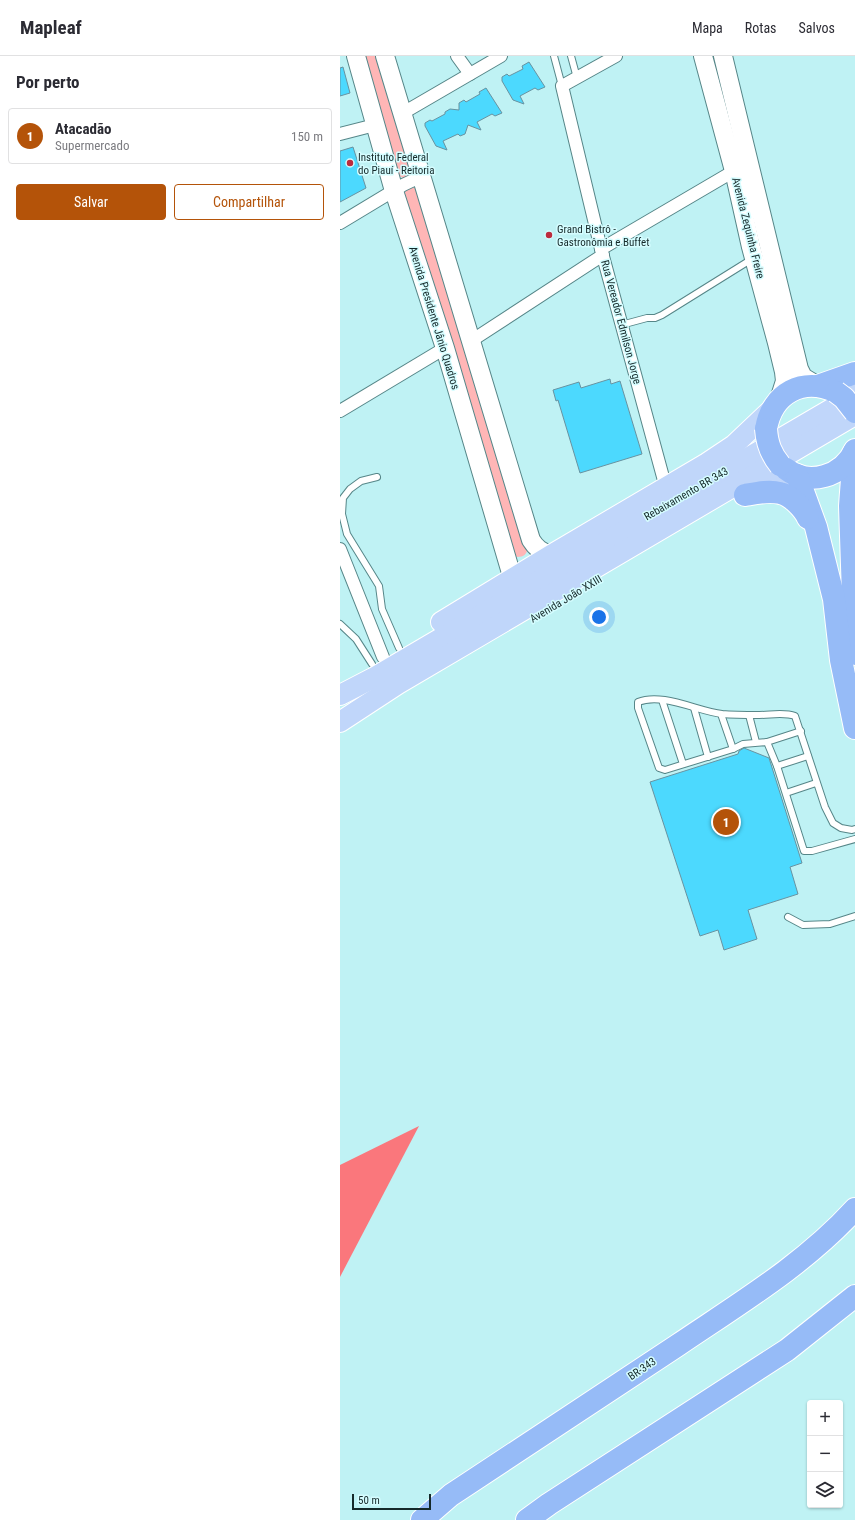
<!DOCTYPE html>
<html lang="pt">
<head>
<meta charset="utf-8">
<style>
  :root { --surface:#fff; --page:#f7f7f7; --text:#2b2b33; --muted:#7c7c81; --line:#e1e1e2; --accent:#b45309 }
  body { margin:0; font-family:"Roboto Condensed",sans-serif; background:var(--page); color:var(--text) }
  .controls { position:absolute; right:12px; bottom:12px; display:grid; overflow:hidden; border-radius:4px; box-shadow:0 1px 3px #0004 }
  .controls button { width:36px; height:36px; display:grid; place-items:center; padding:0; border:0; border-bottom:1px solid var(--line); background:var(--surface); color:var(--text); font:20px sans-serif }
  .scale { position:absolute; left:12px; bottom:10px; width:79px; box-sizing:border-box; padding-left:4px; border:2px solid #15292a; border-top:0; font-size:11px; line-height:14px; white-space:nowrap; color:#15292a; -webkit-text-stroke:3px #d5fdff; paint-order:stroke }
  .you { position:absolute; left:259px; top:561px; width:14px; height:14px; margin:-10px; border:3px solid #fff; border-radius:50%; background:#1a73e8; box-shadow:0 0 0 6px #1a73e833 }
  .badge { display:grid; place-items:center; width:26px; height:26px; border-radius:50%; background:var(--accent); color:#fff; font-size:13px; font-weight:700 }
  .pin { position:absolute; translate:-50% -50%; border:2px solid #fff; box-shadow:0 1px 4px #0006 }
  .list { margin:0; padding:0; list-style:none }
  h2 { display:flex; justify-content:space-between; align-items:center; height:52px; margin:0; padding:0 16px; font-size:17px }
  h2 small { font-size:13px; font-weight:400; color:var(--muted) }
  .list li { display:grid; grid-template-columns:26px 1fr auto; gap:12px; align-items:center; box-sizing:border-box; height:56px; margin:0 8px 8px; padding:0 8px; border:1px solid var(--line); border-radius:4px }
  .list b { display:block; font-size:15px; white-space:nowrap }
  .list p { margin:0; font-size:13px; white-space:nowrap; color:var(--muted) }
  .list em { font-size:13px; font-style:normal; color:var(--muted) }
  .actions { display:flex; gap:8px; padding:12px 16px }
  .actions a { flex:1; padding:9px 0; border:1px solid var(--accent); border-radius:4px; text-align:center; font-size:14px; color:var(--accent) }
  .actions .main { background:var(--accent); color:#fff }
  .icon { flex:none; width:22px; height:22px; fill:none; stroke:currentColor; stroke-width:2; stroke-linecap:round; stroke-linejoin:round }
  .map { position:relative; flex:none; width:515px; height:1464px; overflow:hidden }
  header { display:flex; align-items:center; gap:24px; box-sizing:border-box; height:56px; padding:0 20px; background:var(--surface); border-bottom:1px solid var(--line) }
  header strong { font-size:19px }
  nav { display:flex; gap:22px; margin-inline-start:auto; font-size:14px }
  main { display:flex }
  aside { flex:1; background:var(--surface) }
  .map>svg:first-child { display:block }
</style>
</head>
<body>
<header>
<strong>Mapleaf</strong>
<nav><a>Mapa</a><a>Rotas</a><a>Salvos</a></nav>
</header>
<main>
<aside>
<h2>Por perto<small></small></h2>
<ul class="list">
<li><span class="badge">1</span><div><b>Atacadão</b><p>Supermercado</p></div><em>150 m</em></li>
</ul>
<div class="actions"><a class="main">Salvar</a><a>Compartilhar</a></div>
</aside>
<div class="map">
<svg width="515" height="1464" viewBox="0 0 515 1464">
  <rect width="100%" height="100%" fill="#bff2f4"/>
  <g fill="#ffb6b6">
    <polygon points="22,0 39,0 72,117 70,121 64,123 57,118"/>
    <path d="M 73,131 L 79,135 L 188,491 C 187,498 184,501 177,501 L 172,497 L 63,139 L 67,133 Z"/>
  </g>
  <polygon fill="#fa777c" points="79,1070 0,1221 0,1109"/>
  <g fill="#4cd9fe" stroke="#6893a1">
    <polygon points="189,6 205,31 198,34 195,32 180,40 184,48 173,44 162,25 162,21 167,18 169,20 183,13 182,10"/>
    <polygon points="3,11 10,37 0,40 0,12"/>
    <polygon points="146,32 162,57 155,60 152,58 137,66 141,74 128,69 125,78 120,80 118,78 103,85 107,94 96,90 85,70 85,67 90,64 92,65 105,58 105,56 110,53 119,54 119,47 124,44 126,46 140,38 139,36"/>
    <polygon points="13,91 26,132 0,146 0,95"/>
    <polygon points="270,323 271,328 280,325 302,398 240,417 218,344 216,345 213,334 239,326 241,332"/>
    <polygon points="404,692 429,702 462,807 450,811 458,838 408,854 417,883 384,894 378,874 360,880 310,726 398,698 399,695"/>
  </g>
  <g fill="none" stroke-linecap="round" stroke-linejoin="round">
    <defs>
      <g id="lane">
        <polyline points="214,0 222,30"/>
        <polyline points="231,0 237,22"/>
        <polyline points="281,269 307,262 315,262 322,259 412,203"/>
        <polyline points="37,421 21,425 10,433 3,442 2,458 7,478 39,530 42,553 59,592"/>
        <polyline points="0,568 16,583 32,608"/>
        <polyline points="322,644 343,708"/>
        <polyline points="354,652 368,701"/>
        <polyline points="381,658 393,693"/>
        <polyline points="409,659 416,686"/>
        <polyline points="427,686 461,675"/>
        <polyline points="437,710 468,700"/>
        <polyline points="446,737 476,727"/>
        <path d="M 515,773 L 512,774 L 501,772 L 493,767 L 485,751 L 455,660 C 444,656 431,659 419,659 C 407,659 394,659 382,658 C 357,655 322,636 298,646 L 298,652 L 319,712 L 325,714 L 393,693 L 403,688 L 427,686 L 437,710 L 464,795 L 472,795 L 515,783"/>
        <polyline points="448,861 463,869 490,868 515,860"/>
      </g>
      <g id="street">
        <polyline points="117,0 130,18"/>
        <polyline points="276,0 222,30 261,193 326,432"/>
        <polyline points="63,57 161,0"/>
        <polyline points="0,78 35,69"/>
        <polyline points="0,167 63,129 82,120"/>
        <polyline points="261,193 394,115"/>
        <polyline points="131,285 263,199"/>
        <polyline points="0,355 105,292"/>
        <polyline points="0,493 43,601"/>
      </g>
      <g id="secondary">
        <polyline points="16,0 54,135 105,292 171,517 170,524"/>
        <path d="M 45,0 L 191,484 C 196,492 201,496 211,499"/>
        <polyline points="363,0 394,115 411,191 437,287 444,316 445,325 439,344"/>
        <polyline points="383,0 459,313 463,321 478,330"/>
      </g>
      <g id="primary">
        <polyline points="411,436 444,421 457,419"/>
        <polyline points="101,566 211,499 367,407 394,389 432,353"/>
        <polyline points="0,639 33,622 515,339"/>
        <polyline points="0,666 58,628 515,359"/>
      </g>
      <g id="highway">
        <polyline points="478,330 515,317"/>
        <path d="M 426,373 C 432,337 463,320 496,336"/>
        <polyline points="514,396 510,450 515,598"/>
        <path d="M 446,413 C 469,431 503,420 515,394"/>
        <polyline points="457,419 476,471 494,543 501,604 515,672"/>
        <path d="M 405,439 C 416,437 429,434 440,437 C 451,439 464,453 468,462"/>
        <path d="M 82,1464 L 111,1439 C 186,1389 262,1339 338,1289 C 400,1247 465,1208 515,1153"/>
        <polyline points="187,1464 209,1448 447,1294 515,1240"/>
      </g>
    </defs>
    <use href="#lane" stroke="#568688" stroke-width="8"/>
    <use href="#street" stroke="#568688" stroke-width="14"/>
    <use href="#secondary" stroke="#568688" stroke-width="20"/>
    <use href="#primary" stroke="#fff" stroke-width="22"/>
    <use href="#highway" stroke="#fff" stroke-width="24"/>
    <use href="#lane" stroke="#fff" stroke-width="6"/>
    <use href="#street" stroke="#fff" stroke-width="12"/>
    <use href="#secondary" stroke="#fff" stroke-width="18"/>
    <use href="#primary" stroke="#c0d6fa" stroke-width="20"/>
    <use href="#highway" stroke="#96bbf7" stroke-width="22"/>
    <defs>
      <g id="highway-bridge">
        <polyline points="496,336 504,342 515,356"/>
        <path d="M 426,373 C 427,388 431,398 440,409"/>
      </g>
    </defs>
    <use href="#highway-bridge" stroke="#fff" stroke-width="24" stroke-linecap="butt"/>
    <use href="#highway-bridge" stroke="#96bbf7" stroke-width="22"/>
  </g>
  <g fill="#bc2b3d" stroke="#d5fdff" stroke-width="1.5">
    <circle cx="10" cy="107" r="4"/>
    <circle cx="209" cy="179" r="4"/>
  </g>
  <g text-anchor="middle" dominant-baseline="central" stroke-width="3" stroke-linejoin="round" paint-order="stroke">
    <g font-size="11" fill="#15292a" stroke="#d5fdff" text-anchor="start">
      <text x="18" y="101">Instituto Federal<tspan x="18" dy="13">do Piauí - Reitoria</tspan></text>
      <text x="217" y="173">Grand Bistrô -<tspan x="217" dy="13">Gastronômia e Buffet</tspan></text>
    </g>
    <g font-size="11" fill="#15292a" stroke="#d5fdff">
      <text transform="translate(408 172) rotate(76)">Avenida Zequinha Freire</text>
      <text transform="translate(94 262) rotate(73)">Avenida Presidente Jânio Quadros</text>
      <text transform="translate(281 266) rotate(75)">Rua Vereador Edmilson Jorge</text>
      <text transform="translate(346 438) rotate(-30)">Rebaixamento BR 343</text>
      <text transform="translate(226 543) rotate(-31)">Avenida João XXIII</text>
      <text transform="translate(302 1313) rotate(-34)">BR-343</text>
    </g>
  </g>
</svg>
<div class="controls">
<button>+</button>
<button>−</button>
<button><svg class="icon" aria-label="layers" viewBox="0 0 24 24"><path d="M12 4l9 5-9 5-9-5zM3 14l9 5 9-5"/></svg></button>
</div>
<div class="scale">50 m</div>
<div class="you"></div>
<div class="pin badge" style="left:386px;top:766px">1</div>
</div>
</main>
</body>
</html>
